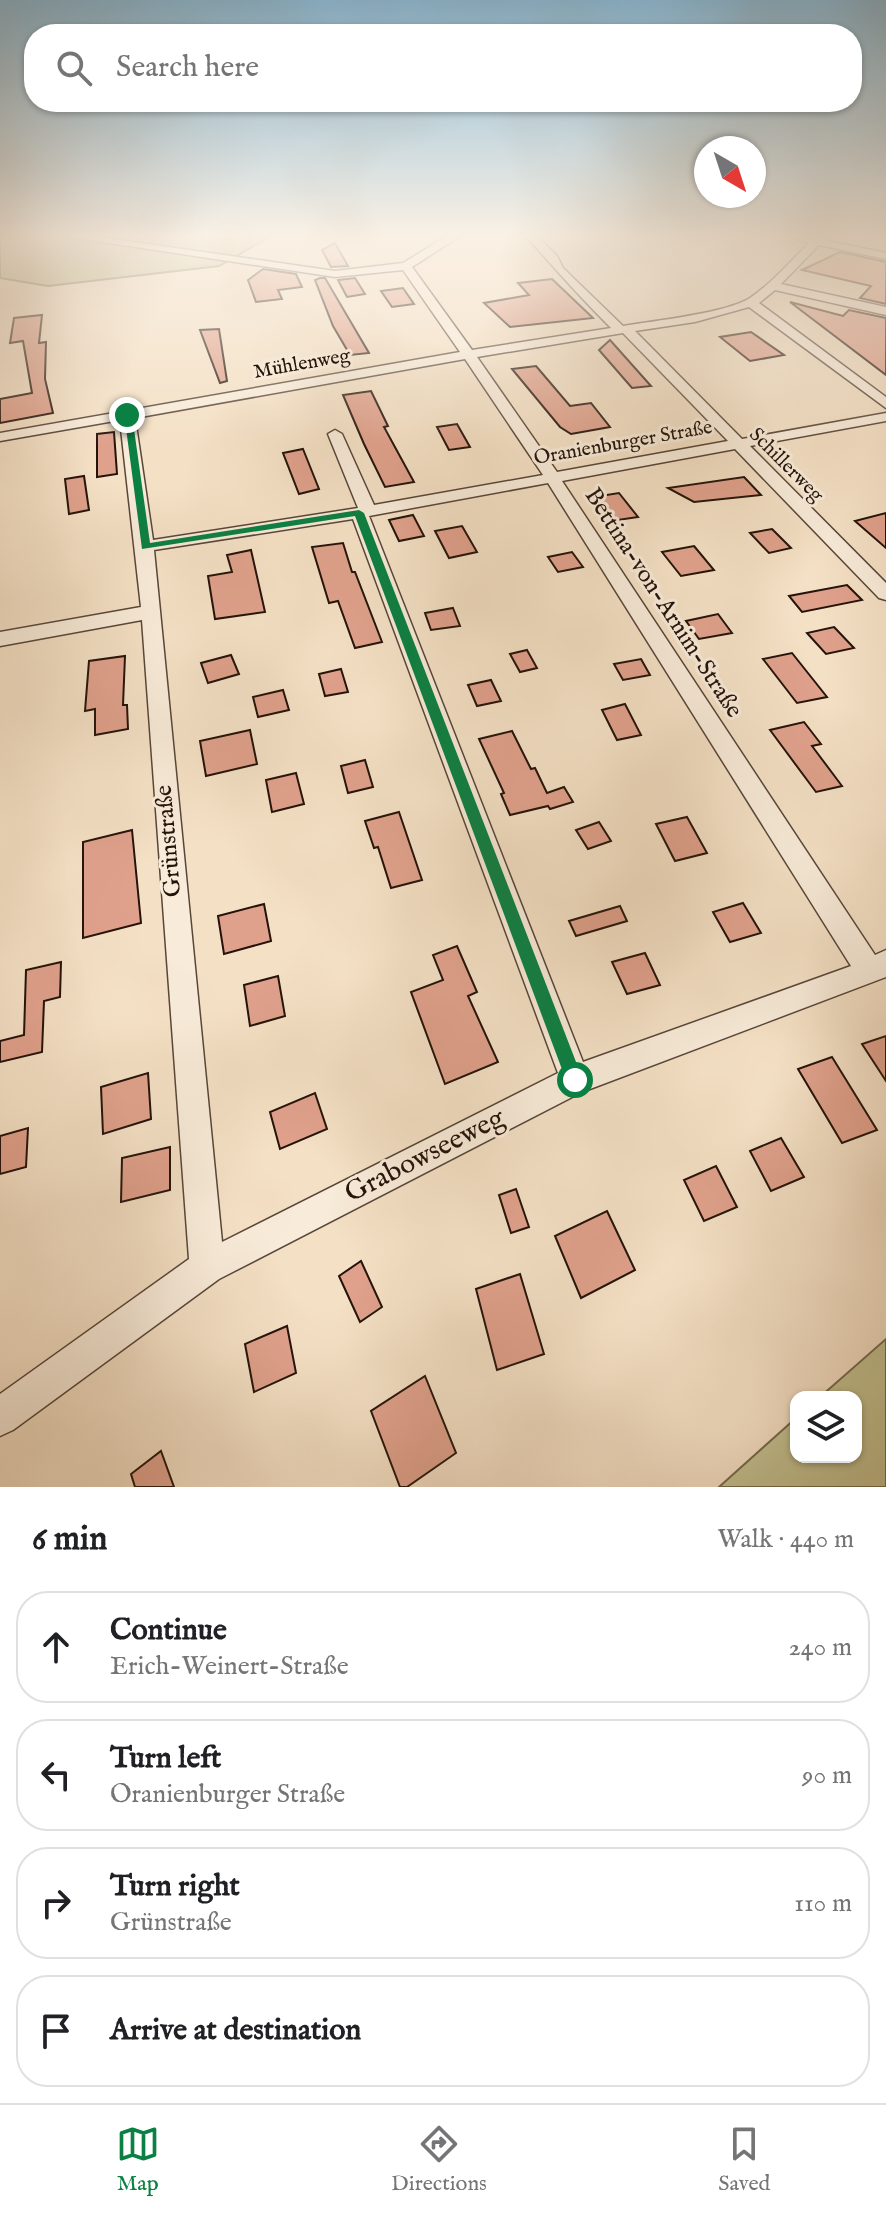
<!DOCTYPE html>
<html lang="en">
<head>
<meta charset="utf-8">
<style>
  :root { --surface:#fff; --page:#f6f6f6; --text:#202124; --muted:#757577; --line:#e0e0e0; --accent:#0b8043 }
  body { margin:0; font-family:"IM FELL English",serif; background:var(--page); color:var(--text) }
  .controls { position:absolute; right:24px; bottom:24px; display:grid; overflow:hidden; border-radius:16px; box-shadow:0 2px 6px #0004 }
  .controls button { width:72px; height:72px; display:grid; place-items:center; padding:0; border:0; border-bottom:2px solid var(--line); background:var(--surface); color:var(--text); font:40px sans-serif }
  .compass { position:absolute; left:694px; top:136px; width:72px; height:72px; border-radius:50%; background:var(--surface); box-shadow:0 2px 6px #0004; rotate:141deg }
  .stop { position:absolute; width:24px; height:24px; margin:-18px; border:6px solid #0b8043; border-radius:50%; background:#fff }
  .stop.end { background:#0b8043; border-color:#fff; box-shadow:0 2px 8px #0008 }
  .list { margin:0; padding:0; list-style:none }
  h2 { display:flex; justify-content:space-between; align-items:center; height:104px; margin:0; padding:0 32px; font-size:34px }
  h2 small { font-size:26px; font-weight:400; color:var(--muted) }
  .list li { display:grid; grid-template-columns:52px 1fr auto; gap:24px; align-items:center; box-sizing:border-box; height:112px; margin:0 16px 16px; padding:0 16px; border:2px solid var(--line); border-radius:32px }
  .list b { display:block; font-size:30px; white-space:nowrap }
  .list p { margin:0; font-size:26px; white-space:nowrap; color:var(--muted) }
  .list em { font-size:26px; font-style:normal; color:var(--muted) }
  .icon { flex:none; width:44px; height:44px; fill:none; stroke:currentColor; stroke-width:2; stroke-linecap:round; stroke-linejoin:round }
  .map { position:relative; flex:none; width:886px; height:1487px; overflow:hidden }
  .search { position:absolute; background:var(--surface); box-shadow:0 2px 6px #0004; left:24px; right:24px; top:24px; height:88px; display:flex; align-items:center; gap:20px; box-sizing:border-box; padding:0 28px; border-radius:32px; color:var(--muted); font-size:30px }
  .sheet { height:616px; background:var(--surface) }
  nav { display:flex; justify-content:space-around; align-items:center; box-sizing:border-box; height:112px; border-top:2px solid var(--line); background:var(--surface); font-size:22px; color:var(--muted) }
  nav a { display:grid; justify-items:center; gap:4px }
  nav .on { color:var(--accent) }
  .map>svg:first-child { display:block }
</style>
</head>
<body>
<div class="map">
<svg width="886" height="1487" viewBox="0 0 886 1487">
  <rect width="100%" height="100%" fill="#f4e0c5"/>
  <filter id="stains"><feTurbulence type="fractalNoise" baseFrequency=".0025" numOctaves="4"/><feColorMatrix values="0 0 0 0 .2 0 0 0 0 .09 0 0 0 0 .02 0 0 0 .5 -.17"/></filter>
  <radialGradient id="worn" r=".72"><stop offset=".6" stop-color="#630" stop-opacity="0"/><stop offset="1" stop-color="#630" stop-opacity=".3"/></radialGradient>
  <g fill="#c2c090" stroke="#736a4d" stroke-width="2">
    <polygon points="0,236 271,236 219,266 48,286 0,278"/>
    <polygon points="886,1339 886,1487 719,1487 796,1418 796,1457 856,1457 856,1397 820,1397"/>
  </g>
  <g fill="#e0a18c" stroke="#24130a" stroke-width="2">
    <polygon points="335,243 348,266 331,267 322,250"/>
    <polygon points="840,252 886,262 886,304 860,298 871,286 802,270"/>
    <polygon points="263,269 296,274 302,287 278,290 282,299 256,302 248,280"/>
    <polygon points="320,278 325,278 369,353 350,355 333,326 315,280"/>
    <polygon points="355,278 365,294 347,297 338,280"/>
    <polygon points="552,279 593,318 510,327 484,303 529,295 518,283"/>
    <polygon points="403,288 414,304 392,307 381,291"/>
    <polygon points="790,302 843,316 849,310 886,318 886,375"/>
    <polygon points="42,315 39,343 46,342 45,379 53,413 0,423 0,399 32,393 23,341 10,343 14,318"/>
    <polygon points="219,329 227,381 220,383 200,330"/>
    <polygon points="751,332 784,355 750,361 720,337"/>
    <polygon points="610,340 651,386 632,388 599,350"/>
    <polygon points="536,366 570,406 591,403 610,427 571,434 560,427 512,369"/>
    <polygon points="371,391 388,426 384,427 414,482 385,487 364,444 343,395"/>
    <polygon points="457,424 470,447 449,450 437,427"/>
    <polygon points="114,432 117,474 97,477 97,434"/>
    <polygon points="303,449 319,489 299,494 283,453"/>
    <polygon points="84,476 89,510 69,514 65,479"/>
    <polygon points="744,477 761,495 694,502 668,488"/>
    <polygon points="619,493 638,517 611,521 594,497"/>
    <polygon points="886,513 886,548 855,521"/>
    <polygon points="413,515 424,536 399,541 389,520"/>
    <polygon points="462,526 477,552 449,558 435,531"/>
    <polygon points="772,529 791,548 769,553 750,533"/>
    <polygon points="343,543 352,572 355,572 382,642 355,648 338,601 329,603 312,547"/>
    <polygon points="694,546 714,570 681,576 662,552"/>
    <polygon points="251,550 265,612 215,619 208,576 232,572 227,555"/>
    <polygon points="572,552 583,567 558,572 548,557"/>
    <polygon points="847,585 862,600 802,612 789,596"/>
    <polygon points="453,608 460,626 431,630 425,613"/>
    <polygon points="718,614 732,633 699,639 686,621"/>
    <polygon points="834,627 854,648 826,654 807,633"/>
    <polygon points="527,650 537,668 520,672 510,654"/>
    <polygon points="792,653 827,697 797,703 763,659"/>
    <polygon points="231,655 239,674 208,683 201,663"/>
    <polygon points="125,656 123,705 127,705 128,729 95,735 95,709 85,711 89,661"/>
    <polygon points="641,659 650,675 623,680 614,664"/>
    <polygon points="341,669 348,692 325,696 319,674"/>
    <polygon points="491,680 501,701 477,706 468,685"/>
    <polygon points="283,690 289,710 258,717 253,697"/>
    <polygon points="625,704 641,735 617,740 602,710"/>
    <polygon points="804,722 821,744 812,746 842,786 816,792 770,730"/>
    <polygon points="250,730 257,764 206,776 200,741"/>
    <polygon points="512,731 531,769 535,768 547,793 564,787 573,802 550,809 548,806 510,815 501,794 504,793 479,739"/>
    <polygon points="365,760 373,787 348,793 341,766"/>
    <polygon points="296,773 304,804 272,812 266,780"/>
    <polygon points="399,812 422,880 391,888 378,847 374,848 365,821"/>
    <polygon points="687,817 707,853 675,861 656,824"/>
    <polygon points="599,822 611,841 588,849 576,830"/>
    <polygon points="132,830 141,923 83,938 83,842"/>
    <polygon points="743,903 761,933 730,942 713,912"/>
    <polygon points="264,904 271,941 224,954 218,916"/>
    <polygon points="620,906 627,921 576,936 569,921"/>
    <polygon points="457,946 477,992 468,996 498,1062 445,1084 411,992 443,980 433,955"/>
    <polygon points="645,953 660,985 627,994 612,962"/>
    <polygon points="61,962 60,997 44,1001 42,1052 0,1062 0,1041 24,1035 26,970"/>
    <polygon points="278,976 285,1016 250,1026 244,985"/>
    <polygon points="886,1036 886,1081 862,1044"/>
    <polygon points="832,1057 877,1130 842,1143 798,1069"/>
    <polygon points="148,1073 151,1119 103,1134 101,1087"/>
    <polygon points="315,1093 327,1129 280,1149 270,1112"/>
    <polygon points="28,1128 26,1167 0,1174 0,1136"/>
    <polygon points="781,1138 804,1177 771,1191 750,1151"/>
    <polygon points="170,1147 170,1190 121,1202 122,1158"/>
    <polygon points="716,1166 737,1207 704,1221 684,1180"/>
    <polygon points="516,1189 529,1227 511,1233 499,1195"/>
    <polygon points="607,1211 635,1270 581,1298 555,1236"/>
    <polygon points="361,1261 382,1307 360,1322 339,1276"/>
    <polygon points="520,1274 544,1354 497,1370 476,1289"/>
    <polygon points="287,1326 296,1373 254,1392 245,1344"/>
    <polygon points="425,1376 456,1453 407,1487 400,1487 371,1411"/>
    <polygon points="161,1451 174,1487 135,1487 131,1474"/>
  </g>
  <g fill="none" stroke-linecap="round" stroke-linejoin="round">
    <defs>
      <path id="minor" d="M 62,236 L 92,236 L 335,271 L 403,263 L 447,236 L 460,236 L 412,267 L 472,350 L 611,328 C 581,298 554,268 526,236 L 537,236 L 557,256 L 563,268 L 623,326 C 653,321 727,313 750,298 C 772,283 790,262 809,243 L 786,236 L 827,236 L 824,240 L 886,253 L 886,259 L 819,245 L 781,284 L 886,307 L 886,315 L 775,290 L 759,303 L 886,397 L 886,408 L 749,307 L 695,322 L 635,331 L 742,439 L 886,413 L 886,421 L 750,446 L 886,583 L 886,600 L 879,598 L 735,449 L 562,481 L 875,955 L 886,950 L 886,977 L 582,1092 L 219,1279 L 13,1430 L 0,1436 L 0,1394 L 189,1259 L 142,620 L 0,646 L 0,632 L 141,607 L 120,420 L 0,441 L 0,433 L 460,352 L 403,270 L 335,277 ZM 623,333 L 728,441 L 557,472 L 477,357 ZM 465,359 L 543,475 L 374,505 L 342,434 L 335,430 L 328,434 L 358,508 L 153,540 L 135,418 ZM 548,483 L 851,966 L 583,1062 L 369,516 ZM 353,519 L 558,1073 L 222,1242 L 154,550 Z"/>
    </defs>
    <use href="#minor" stroke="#584639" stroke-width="3"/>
    <use href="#minor" fill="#f8ebd9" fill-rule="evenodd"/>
  </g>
  <linearGradient id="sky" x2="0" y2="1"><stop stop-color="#89b8d4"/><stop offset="0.53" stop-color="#faf1e5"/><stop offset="1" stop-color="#faf1e5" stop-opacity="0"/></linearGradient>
  <rect width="886" height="445" fill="url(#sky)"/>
  <polygon fill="#0b8043" points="124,413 132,415 150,543 359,510 364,513 583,1080 581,1086 575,1088 568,1086 566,1080 355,516 142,549"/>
  <g text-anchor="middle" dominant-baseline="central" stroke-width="6" stroke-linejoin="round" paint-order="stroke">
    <g font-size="20" fill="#24130a" stroke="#f8ebd9">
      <text transform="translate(302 364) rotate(-10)">Mühlenweg</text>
      <text transform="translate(623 443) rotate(-10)">Oranienburger Straße</text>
      <text transform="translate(786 465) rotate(45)">Schillerweg</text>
    </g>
    <g font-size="24" fill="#24130a" stroke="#f8ebd9">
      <text transform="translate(663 603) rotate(57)">Bettina-von-Arnim-Straße</text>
      <text transform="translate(169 841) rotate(-95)">Grünstraße</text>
    </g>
    <g font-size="28" fill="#24130a" stroke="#f8ebd9">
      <text transform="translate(425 1156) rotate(-27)">Grabowseeweg</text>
    </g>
  </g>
  <rect width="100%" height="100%" filter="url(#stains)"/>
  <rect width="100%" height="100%" fill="url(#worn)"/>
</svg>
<div class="controls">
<button><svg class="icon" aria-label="layers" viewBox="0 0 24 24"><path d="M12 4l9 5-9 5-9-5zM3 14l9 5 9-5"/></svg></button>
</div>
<svg class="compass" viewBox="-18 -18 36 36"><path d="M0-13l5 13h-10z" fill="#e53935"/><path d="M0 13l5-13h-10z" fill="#757577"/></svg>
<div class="stop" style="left:575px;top:1080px"></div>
<div class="stop end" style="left:127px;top:415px"></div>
<div class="search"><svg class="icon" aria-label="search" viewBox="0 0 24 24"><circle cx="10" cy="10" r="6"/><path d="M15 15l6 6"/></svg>Search here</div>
</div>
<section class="sheet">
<h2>6 min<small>Walk · 440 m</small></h2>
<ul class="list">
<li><svg class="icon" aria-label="ahead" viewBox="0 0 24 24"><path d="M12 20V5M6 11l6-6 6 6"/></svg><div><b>Continue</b><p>Erich-Weinert-Straße</p></div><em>240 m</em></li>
<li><svg class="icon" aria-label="left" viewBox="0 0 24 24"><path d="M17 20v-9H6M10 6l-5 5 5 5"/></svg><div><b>Turn left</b><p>Oranienburger Straße</p></div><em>90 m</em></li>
<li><svg class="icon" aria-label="right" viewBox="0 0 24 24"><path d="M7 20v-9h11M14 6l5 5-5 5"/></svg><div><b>Turn right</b><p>Grünstraße</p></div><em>110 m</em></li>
<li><svg class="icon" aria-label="arrive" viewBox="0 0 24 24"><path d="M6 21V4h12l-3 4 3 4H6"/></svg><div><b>Arrive at destination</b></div></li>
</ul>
</section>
<nav>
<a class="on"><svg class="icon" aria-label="map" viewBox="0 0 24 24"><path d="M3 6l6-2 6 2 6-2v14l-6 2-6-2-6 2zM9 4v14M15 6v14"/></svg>Map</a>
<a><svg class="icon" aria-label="directions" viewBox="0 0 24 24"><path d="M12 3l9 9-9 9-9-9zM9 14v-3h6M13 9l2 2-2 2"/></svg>Directions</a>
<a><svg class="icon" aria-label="saved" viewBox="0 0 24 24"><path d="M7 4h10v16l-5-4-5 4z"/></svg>Saved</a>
</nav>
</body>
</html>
